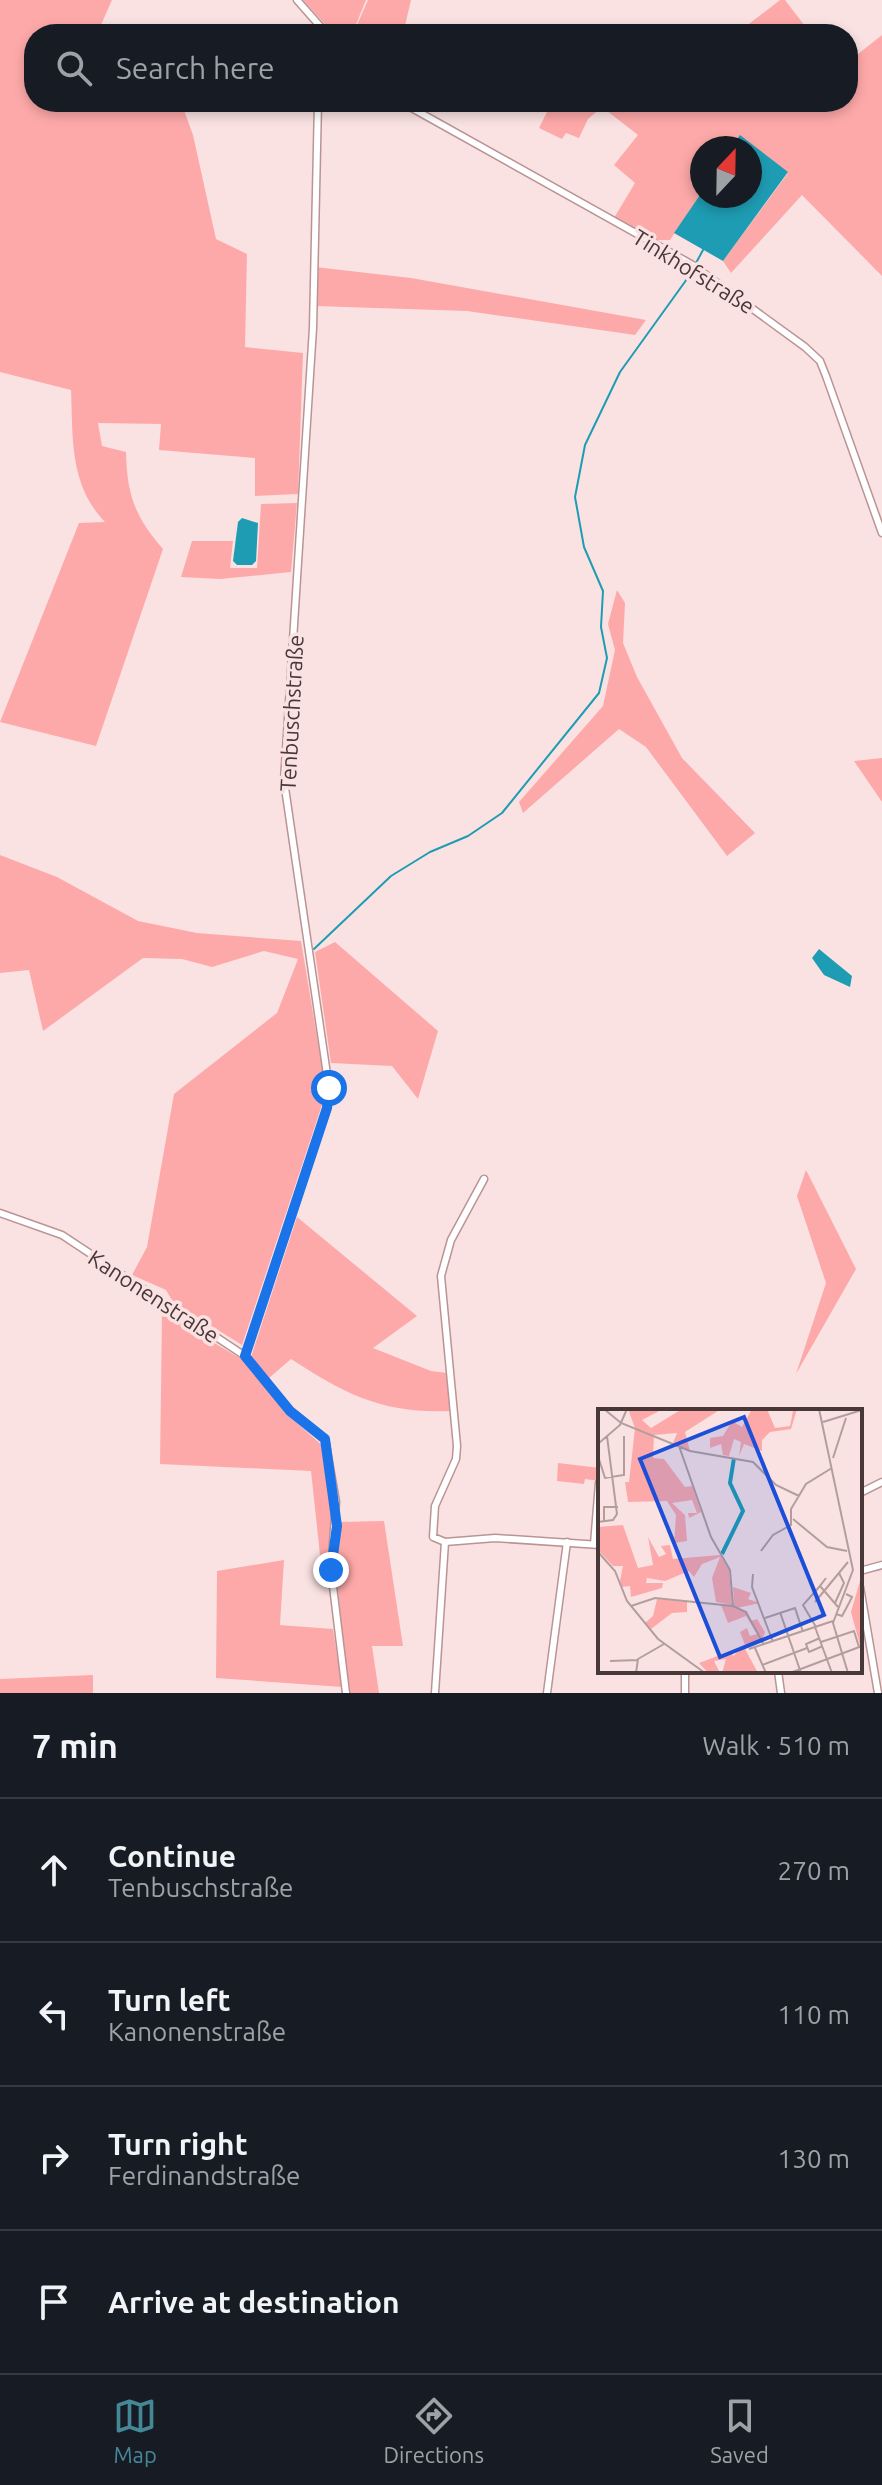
<!DOCTYPE html>
<html lang="en">
<head>
<meta charset="utf-8">
<style>
  :root { --surface:#171b24; --page:#20242c; --text:#f1f3f6; --muted:#9ea1a6; --line:#363941; --accent:#448797 }
  body { margin:0; font-family:Ubuntu,sans-serif; background:var(--page); color:var(--text) }
  .compass { position:absolute; left:690px; top:136px; width:72px; height:72px; border-radius:50%; background:var(--surface); box-shadow:0 4px 12px #0003; rotate:22deg }
  .stop { position:absolute; width:24px; height:24px; margin:-18px; border:6px solid #1a73e8; border-radius:50%; background:#fff }
  .stop.end { background:#1a73e8; border-color:#fff; box-shadow:0 2px 8px #0008 }
  .list { margin:0; padding:0; list-style:none }
  h2 { display:flex; justify-content:space-between; align-items:center; height:104px; margin:0; padding:0 32px; font-size:34px }
  h2 small { font-size:26px; font-weight:400; color:var(--muted) }
  .list li { display:grid; grid-template-columns:52px 1fr auto; gap:24px; align-items:center; box-sizing:border-box; height:144px; padding:0 32px; border-top:2px solid var(--line) }
  .list b { display:block; font-size:30px; white-space:nowrap }
  .list p { margin:0; font-size:26px; white-space:nowrap; color:var(--muted) }
  .list em { font-size:26px; font-style:normal; color:var(--muted) }
  .icon { flex:none; width:44px; height:44px; fill:none; stroke:currentColor; stroke-width:2; stroke-linecap:round; stroke-linejoin:round }
  .map { position:relative; flex:none; width:882px; height:1693px; overflow:hidden }
  .search { position:absolute; background:var(--surface); box-shadow:0 4px 12px #0003; left:24px; right:24px; top:24px; height:88px; display:flex; align-items:center; gap:20px; box-sizing:border-box; padding:0 28px; border-radius:32px; color:var(--muted); font-size:30px }
  .sheet { height:680px; background:var(--surface) }
  nav { display:flex; justify-content:space-around; align-items:center; box-sizing:border-box; height:112px; border-top:2px solid var(--line); background:var(--surface); font-size:22px; color:var(--muted) }
  nav a { display:grid; justify-items:center; gap:4px }
  nav .on { color:var(--accent) }
  .map>svg:first-child { display:block }
</style>
</head>
<body>
<div class="map">
<svg width="882" height="1693" viewBox="0 0 882 1693">
  <rect width="100%" height="100%" fill="#fbe2e2"/>
  <g fill="#fea9a9">
    <path d="M 0,0 L 112,0 L 97,34 L 34,34 L 34,102 L 181,102 L 193,135 L 216,239 L 247,254 L 245,347 L 303,353 L 298,494 L 255,496 L 255,458 L 159,450 L 161,424 L 98,423 L 102,446 L 126,452 C 127,495 135,517 163,549 L 96,746 L 0,722 L 79,523 L 105,522 C 69,485 73,437 71,390 L 0,372 Z"/>
    <polygon points="303,0 366,0 352,34 334,34"/>
    <polygon points="368,0 411,0 403,34 353,34"/>
    <polygon points="780,0 785,0 811,34 736,34"/>
    <polygon points="882,35 882,276 802,195 731,273 723,261 788,173 740,136 731,148 702,148 702,192 670,240 656,240 614,218 635,183 614,165 638,135 602,107 588,119 579,138 566,133 562,139 539,128 552,102 848,102 848,62"/>
    <polygon points="315,267 411,278 646,320 635,335 467,311 315,306"/>
    <polygon points="297,503 291,572 220,579 181,577 192,541 233,541 230,568 257,568 261,504"/>
    <polygon points="617,590 625,603 623,643 637,677 682,758 755,833 727,856 646,747 619,729 523,813 519,802 603,706 615,650 608,624"/>
    <polygon points="882,758 882,802 854,761"/>
    <polygon points="0,855 57,877 138,921 197,933 301,941 323,1073 323,1102 242,1345 173,1302 166,1290 132,1275 147,1247 174,1094 277,1013 298,959 264,951 212,967 182,959 143,958 43,1031 29,970 0,973"/>
    <polygon points="335,942 438,1031 418,1099 392,1066 331,1063 315,952"/>
    <polygon points="806,1170 856,1269 796,1374 826,1283 797,1196"/>
    <path d="M 297,1217 L 417,1316 L 373,1348 L 431,1371 L 447,1373 L 451,1411 C 384,1414 346,1395 291,1359 L 268,1379 L 251,1357 Z"/>
    <polygon points="162,1312 243,1360 291,1418 323,1446 333,1521 329,1554 320,1555 311,1471 160,1464"/>
    <polygon points="558,1463 600,1468 600,1481 585,1479 584,1484 557,1481"/>
    <polygon points="384,1521 403,1646 372,1646 379,1693 348,1693 336,1568 340,1522"/>
    <polygon points="284,1560 280,1625 333,1629 342,1687 216,1678 217,1571"/>
    <polygon points="93,1675 93,1693 0,1693 0,1679"/>
  </g>
  <g fill="#1e9cb3">
    <polygon points="740,135 788,172 723,261 674,233 702,192 702,196 750,196 750,148 731,148"/>
    <polygon points="242,518 258,523 256,561 252,565 237,565 233,561 238,522"/>
    <polygon points="819,949 852,976 850,987 824,975 812,958"/>
  </g>
  <g fill="none" stroke-linecap="round" stroke-linejoin="round">
    <g stroke="#1e9cb3" stroke-width="2">
      <polyline points="696,263 703,250"/>
      <polyline points="314,949 391,876 430,852 468,836 502,813 599,693 607,658 601,627 603,591 584,547 575,497 585,445 620,372 692,272"/>
    </g>
    <defs>
      <g id="street">
        <polyline points="297,0 327,34"/>
        <polyline points="401,102 691,264 805,347 820,361 826,376 882,533"/>
        <polyline points="484,1179 451,1240 441,1276 457,1446 456,1459 435,1506 433,1537 445,1542 495,1538 600,1545"/>
        <polyline points="0,1213 62,1235 245,1356 290,1411 325,1439 336,1502 331,1570 346,1693"/>
        <polyline points="245,1356 327,1108 329,1088 284,781 313,328 318,102"/>
        <polyline points="860,1493 882,1482"/>
        <polyline points="594,1544 599,1483"/>
        <polyline points="860,1571 882,1565"/>
        <polyline points="860,1587 878,1693"/>
        <polyline points="778,1671 781,1693"/>
        <polyline points="435,1693 445,1542"/>
        <polyline points="547,1693 567,1542"/>
        <polyline points="685,1693 685,1671"/>
      </g>
    </defs>
    <use href="#street" stroke="#ba9494" stroke-width="9"/>
    <use href="#street" stroke="#fff" stroke-width="6"/>
  </g>
  <g fill="none" stroke-linecap="round" stroke-linejoin="round">
    <polyline stroke="#1a73e8" stroke-width="10" points="329,1088 327,1108 245,1356 290,1411 325,1439 337,1526 331,1570"/>
  </g>
  <g text-anchor="middle" dominant-baseline="central" stroke-width="7" stroke-linejoin="round" paint-order="stroke">
    <g font-size="22" fill="#483838" stroke="#fbe2e2">
      <text transform="translate(694 271) rotate(32)">Tinkhofstraße</text>
      <text transform="translate(291 713) rotate(-87)">Tenbuschstraße</text>
      <text transform="translate(154 1296) rotate(33)">Kanonenstraße</text>
    </g>
  </g>
  <g transform="translate(598 1409)">
    <rect width="264" height="264" fill="#fbe2e2"/>
    <path d="M 30,0 L 65,0 L 44,11 L 53,19 L 84,0 L 123,0 L 87,23 L 92,42 L 75,34 L 79,24 L 56,26 L 55,49 L 66,50 L 87,78 L 94,77 L 103,103 L 91,109 L 90,104 L 99,104 L 94,91 L 74,94 L 87,106 L 89,132 L 76,134 L 78,106 L 69,92 L 30,93 L 27,73 L 31,73 L 37,19 ZM 154,0 L 169,0 L 177,19 L 192,17 L 195,2 L 199,0 L 193,20 L 172,23 L 164,31 L 164,42 L 146,35 L 141,47 L 143,33 L 136,30 L 131,47 L 125,46 L 123,35 L 112,39 L 112,29 L 125,27 L 134,12 L 144,18 ZM 25,116 L 40,159 L 55,156 L 50,128 L 61,148 L 68,145 L 63,137 L 72,136 L 75,150 L 122,146 L 131,160 L 134,196 L 118,193 L 114,169 L 122,148 L 104,155 L 96,168 L 91,162 L 67,172 L 49,169 L 48,174 L 65,174 L 64,179 L 33,188 L 32,177 L 24,178 L 22,172 L 25,157 L 15,157 L 0,141 L 0,118 ZM 262,172 L 264,235 L 262,236 L 253,203 ZM 135,178 L 153,184 L 150,190 L 162,194 L 139,199 L 149,204 L 153,212 L 159,210 L 167,223 L 164,232 L 147,236 L 142,223 L 149,219 L 152,227 L 159,225 L 148,207 L 130,214 L 123,196 L 136,197 ZM 59,190 L 89,193 L 89,203 L 74,204 L 53,220 L 47,214 L 55,207 ZM 146,238 L 160,264 L 124,264 L 128,250 L 116,252 L 122,264 L 110,264 L 101,254 L 133,242 L 135,247 Z" fill="#fea9a9"/>
    <path fill="none" stroke="#1e9cb3" stroke-width="4" d="M 124,145 L 145,102 L 132,74 L 136,49"/>
    <path fill="none" stroke="#b39e9e" stroke-width="2" d="M 6,0 L 23,14 L 92,42 L 155,53 L 178,76 L 201,87M 221,0 L 255,161 L 235,214 L 250,264M 225,13 L 264,1M 1,34 L 22,16 L 29,0M 81,37 L 113,128 L 132,161 L 135,197M 0,47 L 7,69 L 26,66 L 26,27M 235,49 L 248,9M 195,110 L 229,138 L 249,142M 6,112 L 6,98 L 20,98M 0,113 L 15,111 L 19,105 L 9,27M 163,142 L 175,126 L 193,116 L 193,100 L 208,75 L 234,59M 0,143 L 17,162 L 29,192 L 60,230 L 107,264M 155,165 L 154,178 L 175,233M 228,169 L 222,177 L 240,198M 217,193 L 250,153M 237,194 L 246,174 L 241,164M 33,197 L 57,189 L 135,197 L 148,203 L 166,236M 182,203 L 203,264M 238,205 L 244,207 L 251,194 L 254,188 L 248,185M 167,209 L 197,199 L 205,223M 217,218 L 234,264M 218,218 L 205,196 L 222,177M 222,229 L 208,235 L 211,243 L 225,237M 223,233 L 256,222 L 261,238M 157,239 L 168,264M 151,240 L 235,212M 12,252 L 40,251M 164,256 L 209,239M 38,264 L 40,250 L 66,235M 192,264 L 264,237"/>
    <path fill="#1d4ed8" fill-opacity="0.15" stroke="#1d4ed8" stroke-width="4" d="M 146,8 L 226,206 L 122,248 L 42,50 Z"/>
    <rect width="264" height="264" fill="none" stroke="#483838" stroke-width="4"/>
  </g>
</svg>
<svg class="compass" viewBox="-18 -18 36 36"><path d="M0-13l5 13h-10z" fill="#e53935"/><path d="M0 13l5-13h-10z" fill="#9ea1a6"/></svg>
<div class="stop" style="left:329px;top:1088px"></div>
<div class="stop end" style="left:331px;top:1570px"></div>
<div class="search"><svg class="icon" aria-label="search" viewBox="0 0 24 24"><circle cx="10" cy="10" r="6"/><path d="M15 15l6 6"/></svg>Search here</div>
</div>
<section class="sheet">
<h2>7 min<small>Walk · 510 m</small></h2>
<ul class="list">
<li><svg class="icon" aria-label="ahead" viewBox="0 0 24 24"><path d="M12 20V5M6 11l6-6 6 6"/></svg><div><b>Continue</b><p>Tenbuschstraße</p></div><em>270 m</em></li>
<li><svg class="icon" aria-label="left" viewBox="0 0 24 24"><path d="M17 20v-9H6M10 6l-5 5 5 5"/></svg><div><b>Turn left</b><p>Kanonenstraße</p></div><em>110 m</em></li>
<li><svg class="icon" aria-label="right" viewBox="0 0 24 24"><path d="M7 20v-9h11M14 6l5 5-5 5"/></svg><div><b>Turn right</b><p>Ferdinandstraße</p></div><em>130 m</em></li>
<li><svg class="icon" aria-label="arrive" viewBox="0 0 24 24"><path d="M6 21V4h12l-3 4 3 4H6"/></svg><div><b>Arrive at destination</b></div></li>
</ul>
</section>
<nav>
<a class="on"><svg class="icon" aria-label="map" viewBox="0 0 24 24"><path d="M3 6l6-2 6 2 6-2v14l-6 2-6-2-6 2zM9 4v14M15 6v14"/></svg>Map</a>
<a><svg class="icon" aria-label="directions" viewBox="0 0 24 24"><path d="M12 3l9 9-9 9-9-9zM9 14v-3h6M13 9l2 2-2 2"/></svg>Directions</a>
<a><svg class="icon" aria-label="saved" viewBox="0 0 24 24"><path d="M7 4h10v16l-5-4-5 4z"/></svg>Saved</a>
</nav>
</body>
</html>
